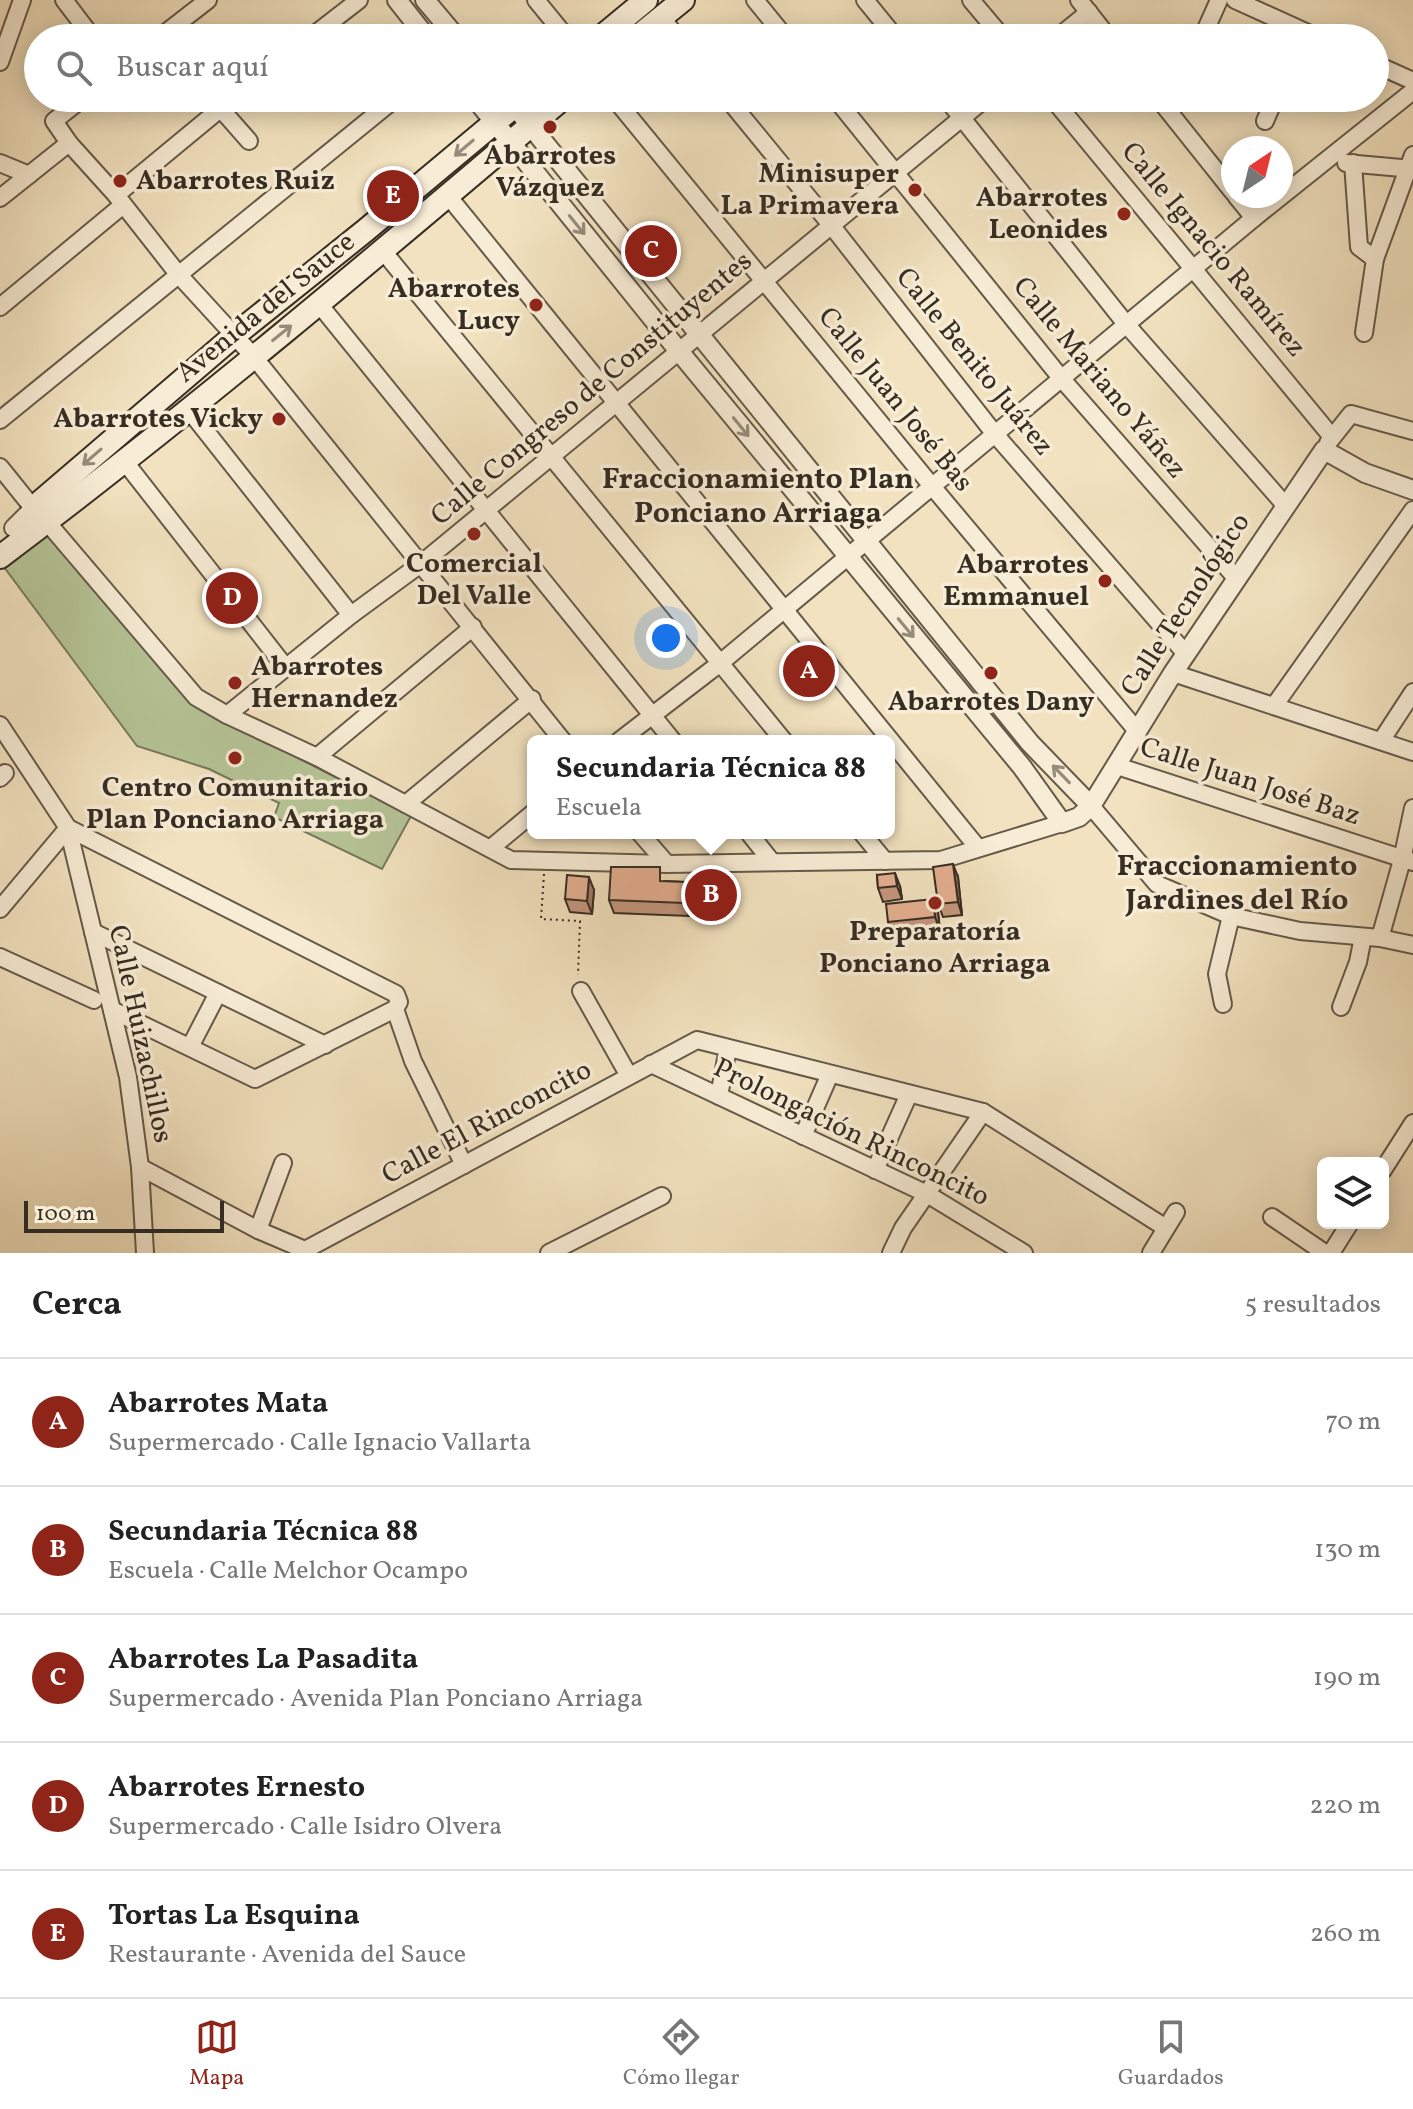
<!DOCTYPE html>
<html lang="es">
<head>
<meta charset="utf-8">
<style>
  :root { --surface:#fff; --page:#f2f2f2; --text:#222; --muted:#767676; --line:#e0e0e0; --accent:#8f2418 }
  body { margin:0; font-family:Vollkorn,serif; background:var(--page); color:var(--text) }
  .controls { position:absolute; right:24px; bottom:24px; display:grid; overflow:hidden; border-radius:12px; box-shadow:0 4px 20px #0003 }
  .controls button { width:72px; height:72px; display:grid; place-items:center; padding:0; border:0; border-bottom:2px solid var(--line); background:var(--surface); color:var(--text); font:40px sans-serif }
  .compass { position:absolute; left:1221px; top:136px; width:72px; height:72px; border-radius:50%; background:var(--surface); box-shadow:0 4px 20px #0003; rotate:35deg }
  .scale { position:absolute; left:24px; bottom:20px; width:200px; box-sizing:border-box; padding-left:8px; border:4px solid #362d23; border-top:0; font-size:22px; line-height:28px; white-space:nowrap; color:#362d23; -webkit-text-stroke:6px #f7ecd5; paint-order:stroke }
  .you { position:absolute; left:666px; top:638px; width:28px; height:28px; margin:-20px; border:6px solid #fff; border-radius:50%; background:#1a73e8; box-shadow:0 0 0 12px #1a73e833 }
  .badge { display:grid; place-items:center; width:52px; height:52px; border-radius:50%; background:var(--accent); color:#fff; font-size:26px; font-weight:700 }
  .pin { position:absolute; translate:-50% -50%; border:4px solid #fff; box-shadow:0 2px 8px #0006 }
  .popup { position:absolute; left:527px; top:735px; width:368px; height:104px; box-sizing:border-box; display:grid; place-content:center; border-radius:12px; background:var(--surface); filter:drop-shadow(0 2px 6px #0005); font-size:26px; white-space:nowrap; color:var(--muted) }
  .popup b { font-size:30px; color:var(--text) }
  .popup::after { content:''; position:absolute; left:50%; top:100%; margin-left:-16px; border:16px solid transparent; border-top-color:var(--surface) }
  .list { margin:0; padding:0; list-style:none }
  h2 { display:flex; justify-content:space-between; align-items:center; height:104px; margin:0; padding:0 32px; font-size:34px }
  h2 small { font-size:26px; font-weight:400; color:var(--muted) }
  .list li { display:grid; grid-template-columns:52px 1fr auto; gap:24px; align-items:center; box-sizing:border-box; height:128px; padding:0 32px; border-top:2px solid var(--line) }
  .list b { display:block; font-size:30px; white-space:nowrap }
  .list p { margin:0; font-size:26px; white-space:nowrap; color:var(--muted) }
  .list em { font-size:26px; font-style:normal; color:var(--muted) }
  .icon { flex:none; width:44px; height:44px; fill:none; stroke:currentColor; stroke-width:2; stroke-linecap:round; stroke-linejoin:round }
  .map { position:relative; flex:none; width:1413px; height:1253px; overflow:hidden }
  .search { position:absolute; background:var(--surface); box-shadow:0 4px 20px #0003; left:24px; right:24px; top:24px; height:88px; display:flex; align-items:center; gap:20px; box-sizing:border-box; padding:0 28px; border-radius:44px; color:var(--muted); font-size:30px }
  .sheet { height:744px; background:var(--surface) }
  nav { display:flex; justify-content:space-around; align-items:center; box-sizing:border-box; height:112px; border-top:2px solid var(--line); background:var(--surface); font-size:22px; color:var(--muted) }
  nav a { display:grid; justify-items:center; gap:4px }
  nav .on { color:var(--accent) }
  .map>svg:first-child { display:block }
</style>
</head>
<body>
<div class="map">
<svg width="1413" height="1253" viewBox="0 0 1413 1253">
  <rect width="100%" height="100%" fill="#f2e2bf"/>
  <filter id="stains"><feTurbulence type="fractalNoise" baseFrequency=".0025" numOctaves="4"/><feColorMatrix values="0 0 0 0 .2 0 0 0 0 .09 0 0 0 0 .02 0 0 0 .5 -.17"/></filter>
  <radialGradient id="worn" r=".72"><stop offset=".6" stop-color="#630" stop-opacity="0"/><stop offset="1" stop-color="#630" stop-opacity=".3"/></radialGradient>
  <polygon fill="#b5c496" stroke="#76785c" stroke-width="2" points="47,535 191,703 411,816 382,869 274,817 279,803 209,769 137,746 4,567"/>
  <g fill="none" stroke-linecap="round" stroke-linejoin="round">
    <defs>
      <g id="minor">
        <polyline points="64,0 93,38"/>
        <polyline points="536,0 567,38"/>
        <polyline points="755,0 786,38"/>
        <polyline points="865,0 896,38"/>
        <polyline points="971,0 1003,38"/>
        <polyline points="1079,0 1109,38"/>
        <polyline points="1235,0 1319,38"/>
        <polyline points="661,17 678,38"/>
        <polyline points="159,38 208,0"/>
        <polyline points="310,38 359,0"/>
        <polyline points="1057,38 1089,12"/>
        <polyline points="1202,38 1219,0"/>
        <polyline points="0,62 22,0"/>
        <polyline points="1375,64 1413,81"/>
        <polyline points="83,98 54,121 69,143 116,195 178,274 254,357 563,741"/>
        <polyline points="215,98 213,100 249,141"/>
        <polyline points="291,98 293,100"/>
        <polyline points="614,98 931,485 1138,732"/>
        <polyline points="727,98 831,225 994,433 1186,654"/>
        <polyline points="835,98 1061,378 1236,578"/>
        <polyline points="946,98 1126,324 1285,505"/>
        <polyline points="1052,98 1332,437"/>
        <polyline points="1158,98 1233,192"/>
        <polyline points="1265,121 1275,98"/>
        <polyline points="0,163 29,175"/>
        <polyline points="1346,163 1413,169"/>
        <polyline points="1353,163 1359,247 1375,259"/>
        <polyline points="116,195 220,109"/>
        <polyline points="1236,196 1254,218"/>
        <polyline points="449,197 978,848"/>
        <polyline points="0,198 69,143"/>
        <polyline points="383,251 784,741"/>
        <polyline points="319,304 673,741"/>
        <polyline points="0,307 123,205"/>
        <polyline points="1364,333 1375,259 1413,155"/>
        <polyline points="189,410 351,615"/>
        <polyline points="0,420 396,98"/>
        <polyline points="1328,443 1351,414 1413,431"/>
        <polyline points="125,462 286,668"/>
        <polyline points="0,467 33,508 13,528"/>
        <polyline points="47,522 196,697 227,715 317,757 511,860 667,864 941,860 1062,823"/>
        <polyline points="1173,673 1413,752"/>
        <polyline points="1274,706 1413,510"/>
        <polyline points="227,715 351,615 422,563 986,98"/>
        <polyline points="0,725 68,828 396,994 399,1002 395,1009 255,1079 112,1010"/>
        <polyline points="619,741 719,664 1254,218 1413,91"/>
        <polyline points="1381,741 1413,692"/>
        <polyline points="317,757 473,627"/>
        <polyline points="1117,766 1413,862"/>
        <polyline points="0,778 5,773"/>
        <polyline points="406,804 532,699"/>
        <polyline points="1091,806 1157,884 1231,916 1300,931 1380,938 1413,945"/>
        <polyline points="68,828 128,1077 140,1167 145,1253"/>
        <polyline points="640,833 667,864"/>
        <polyline points="749,833 772,862"/>
        <polyline points="862,833 885,861"/>
        <polyline points="491,848 533,813"/>
        <polyline points="0,909 68,828"/>
        <polyline points="93,932 325,1045"/>
        <polyline points="1380,938 1402,860 1413,808"/>
        <polyline points="0,957 94,1000"/>
        <polyline points="581,991 629,1076"/>
        <polyline points="1223,1004 1217,974 1231,916"/>
        <polyline points="1341,1007 1358,962 1363,937"/>
        <polyline points="395,1009 413,1061 464,1165"/>
        <polyline points="190,1047 218,993"/>
        <polyline points="651,1064 927,1194 1024,1253"/>
        <polyline points="719,1096 728,1048"/>
        <polyline points="803,1136 830,1074"/>
        <polyline points="140,1167 258,1230 305,1250"/>
        <polyline points="875,1170 909,1094"/>
        <polyline points="1383,1170 1413,1123"/>
        <polyline points="1272,1217 1325,1253"/>
        <polyline points="258,1230 283,1163"/>
        <polyline points="304,1253 305,1250 697,1040 983,1112 1166,1228"/>
        <polyline points="549,1253 662,1196"/>
        <polyline points="891,1253 903,1228 983,1112"/>
        <polyline points="1151,1253 1176,1212"/>
        <polyline points="1331,1253 1350,1223"/>
      </g>
      <g id="tertiary">
        <polyline points="397,0 427,38"/>
        <polyline points="425,0 457,38"/>
        <polyline points="475,98 678,350 1022,767 1062,823 1079,817 1091,806 1173,673 1324,450 1365,473 1413,490"/>
        <polyline points="508,98 1030,743 1091,806"/>
      </g>
      <g id="secondary">
        <polyline points="600,38 646,0"/>
        <polyline points="636,38 683,0"/>
        <polyline points="47,522 33,508 235,335 366,230 524,98"/>
        <path d="M 0,557 C 194,411 378,255 563,98"/>
      </g>
    </defs>
    <use href="#minor" stroke="#655a4a" stroke-width="20"/>
    <use href="#tertiary" stroke="#655a4a" stroke-width="22"/>
    <use href="#secondary" stroke="#362d23" stroke-width="26"/>
    <polyline stroke="#362d23" stroke-width="2" stroke-dasharray="2 4" stroke-linecap="butt" points="544,874 541,919 580,921 578,975"/>
    <use href="#minor" stroke="#f7ecd5" stroke-width="16"/>
    <use href="#tertiary" stroke="#f7ecd5" stroke-width="18"/>
    <use href="#secondary" stroke="#f7ecd5" stroke-width="22"/>
  </g>
  <g fill="#c4967d" stroke="#362d23" stroke-width="2">
    <polygon points="877,875 900,886 902,899 883,902 878,888"/>
    <polygon points="958,877 962,915 943,917 938,904"/>
    <polygon points="665,881 685,882 689,895 689,916 614,913 609,900"/>
    <polygon points="594,890 592,914 570,912 565,899"/>
    <polygon points="933,899 938,912 940,930 893,935 888,922"/>
  </g>
  <g fill="#a07a66" stroke="#362d23" stroke-width="2">
    <polygon points="953,864 958,877 962,915 958,902"/>
    <polygon points="895,873 900,886 902,899 897,886"/>
    <polygon points="589,877 594,890 592,914 587,901"/>
    <polygon points="685,882 689,895 689,916 684,903"/>
    <polygon points="933,899 938,912 940,930 935,917"/>
  </g>
  <g fill="#e4af91" stroke="#362d23" stroke-width="2">
    <polygon points="953,864 958,902 938,904 933,867"/>
    <polygon points="611,867 660,867 660,881 685,882 684,903 609,900"/>
    <polygon points="895,873 897,886 878,888 877,875"/>
    <polygon points="567,875 589,877 587,901 565,899"/>
    <polygon points="933,899 935,917 888,922 886,904"/>
  </g>
  <defs><path id="oneway-shaft" d="M-6 0H5M1.5-3L5.5 0L1.5 3" fill="none" stroke-width="1.6" stroke-linecap="round" stroke-linejoin="round" transform="scale(2)"/></defs>
  <g stroke="#968c7c">
    <use href="#oneway-shaft" transform="translate(464 148) rotate(140)"/>
    <use href="#oneway-shaft" transform="translate(577 225) rotate(51)"/>
    <use href="#oneway-shaft" transform="translate(282 333) rotate(-39)"/>
    <use href="#oneway-shaft" transform="translate(741 427) rotate(51)"/>
    <use href="#oneway-shaft" transform="translate(92 457) rotate(139)"/>
    <use href="#oneway-shaft" transform="translate(906 628) rotate(50)"/>
    <use href="#oneway-shaft" transform="translate(1061 774) rotate(-134)"/>
  </g>
  <g fill="#8f2418" stroke="#f7ecd5" stroke-width="3">
    <circle cx="550" cy="127" r="8"/>
    <circle cx="120" cy="181" r="8"/>
    <circle cx="915" cy="190" r="8"/>
    <circle cx="1124" cy="214" r="8"/>
    <circle cx="536" cy="305" r="8"/>
    <circle cx="279" cy="419" r="8"/>
    <circle cx="474" cy="534" r="8"/>
    <circle cx="1105" cy="581" r="8"/>
    <circle cx="991" cy="673" r="8"/>
    <circle cx="235" cy="683" r="8"/>
    <circle cx="235" cy="758" r="8"/>
    <circle cx="935" cy="903" r="8"/>
  </g>
  <g text-anchor="middle" dominant-baseline="central" stroke-width="7" stroke-linejoin="round" paint-order="stroke">
    <g font-size="28" font-weight="bold" fill="#362d23" stroke="#f7ecd5">
      <text x="550" y="156">Abarrotes<tspan x="550" dy="32">Vázquez</tspan></text>
      <text x="899" y="174" text-anchor="end">Minisuper<tspan x="899" dy="32">La Primavera</tspan></text>
      <text x="136" y="181" text-anchor="start">Abarrotes Ruiz</text>
      <text x="1108" y="198" text-anchor="end">Abarrotes<tspan x="1108" dy="32">Leonides</tspan></text>
      <text x="520" y="289" text-anchor="end">Abarrotes<tspan x="520" dy="32">Lucy</tspan></text>
      <text x="263" y="419" text-anchor="end">Abarrotes Vicky</text>
      <text x="474" y="564">Comercial<tspan x="474" dy="32">Del Valle</tspan></text>
      <text x="1089" y="565" text-anchor="end">Abarrotes<tspan x="1089" dy="32">Emmanuel</tspan></text>
      <text x="251" y="667" text-anchor="start">Abarrotes<tspan x="251" dy="32">Hernandez</tspan></text>
      <text x="991" y="702">Abarrotes Dany</text>
      <text x="235" y="788">Centro Comunitario<tspan x="235" dy="32">Plan Ponciano Arriaga</tspan></text>
      <text x="935" y="932">Preparatoría<tspan x="935" dy="32">Ponciano Arriaga</tspan></text>
    </g>
    <g font-size="28" fill="#362d23" stroke="#f7ecd5">
      <text transform="translate(1213 250) rotate(50)">Calle Ignacio Ramírez</text>
      <text transform="translate(266 308) rotate(-39)">Avenida del Sauce</text>
      <text transform="translate(974 362) rotate(51)">Calle Benito Juárez</text>
      <text transform="translate(1099 378) rotate(50)">Calle Mariano Yáñez</text>
      <text transform="translate(592 389) rotate(-40)">Calle Congreso de Constituyentes</text>
      <text transform="translate(895 400) rotate(51)">Calle Juan José Bas</text>
      <text transform="translate(1186 605) rotate(-57)">Calle Tecnológico</text>
      <text transform="translate(1250 782) rotate(18)">Calle Juan José Baz</text>
      <text transform="translate(140 1034) rotate(78)">Calle Huizachillos</text>
      <text transform="translate(487 1123) rotate(-28)">Calle El Rinconcito</text>
      <text transform="translate(851 1133) rotate(26)">Prolongación Rinconcito</text>
    </g>
    <g font-size="30" font-weight="bold" fill="#362d23" stroke="#f7ecd5">
      <text x="758" y="480">Fraccionamiento Plan<tspan x="758" dy="34">Ponciano Arriaga</tspan></text>
      <text x="1237" y="867">Fraccionamiento<tspan x="1237" dy="34">Jardines del Río</tspan></text>
    </g>
  </g>
  <rect width="100%" height="100%" filter="url(#stains)"/>
  <rect width="100%" height="100%" fill="url(#worn)"/>
</svg>
<div class="controls">
<button><svg class="icon" aria-label="layers" viewBox="0 0 24 24"><path d="M12 4l9 5-9 5-9-5zM3 14l9 5 9-5"/></svg></button>
</div>
<svg class="compass" viewBox="-18 -18 36 36"><path d="M0-13l5 13h-10z" fill="#e53935"/><path d="M0 13l5-13h-10z" fill="#767676"/></svg>
<div class="scale">100 m</div>
<div class="you"></div>
<div class="pin badge" style="left:809px;top:671px">A</div>
<div class="pin badge" style="left:711px;top:895px">B</div>
<div class="popup"><b>Secundaria Técnica 88</b>Escuela</div>
<div class="pin badge" style="left:651px;top:251px">C</div>
<div class="pin badge" style="left:232px;top:598px">D</div>
<div class="pin badge" style="left:393px;top:196px">E</div>
<div class="search"><svg class="icon" aria-label="search" viewBox="0 0 24 24"><circle cx="10" cy="10" r="6"/><path d="M15 15l6 6"/></svg>Buscar aquí</div>
</div>
<section class="sheet">
<h2>Cerca<small>5 resultados</small></h2>
<ul class="list">
<li><span class="badge">A</span><div><b>Abarrotes Mata</b><p>Supermercado · Calle Ignacio Vallarta</p></div><em>70 m</em></li>
<li><span class="badge">B</span><div><b>Secundaria Técnica 88</b><p>Escuela · Calle Melchor Ocampo</p></div><em>130 m</em></li>
<li><span class="badge">C</span><div><b>Abarrotes La Pasadita</b><p>Supermercado · Avenida Plan Ponciano Arriaga</p></div><em>190 m</em></li>
<li><span class="badge">D</span><div><b>Abarrotes Ernesto</b><p>Supermercado · Calle Isidro Olvera</p></div><em>220 m</em></li>
<li><span class="badge">E</span><div><b>Tortas La Esquina</b><p>Restaurante · Avenida del Sauce</p></div><em>260 m</em></li>
</ul>
</section>
<nav>
<a class="on"><svg class="icon" aria-label="map" viewBox="0 0 24 24"><path d="M3 6l6-2 6 2 6-2v14l-6 2-6-2-6 2zM9 4v14M15 6v14"/></svg>Mapa</a>
<a><svg class="icon" aria-label="directions" viewBox="0 0 24 24"><path d="M12 3l9 9-9 9-9-9zM9 14v-3h6M13 9l2 2-2 2"/></svg>Cómo llegar</a>
<a><svg class="icon" aria-label="saved" viewBox="0 0 24 24"><path d="M7 4h10v16l-5-4-5 4z"/></svg>Guardados</a>
</nav>
</body>
</html>
